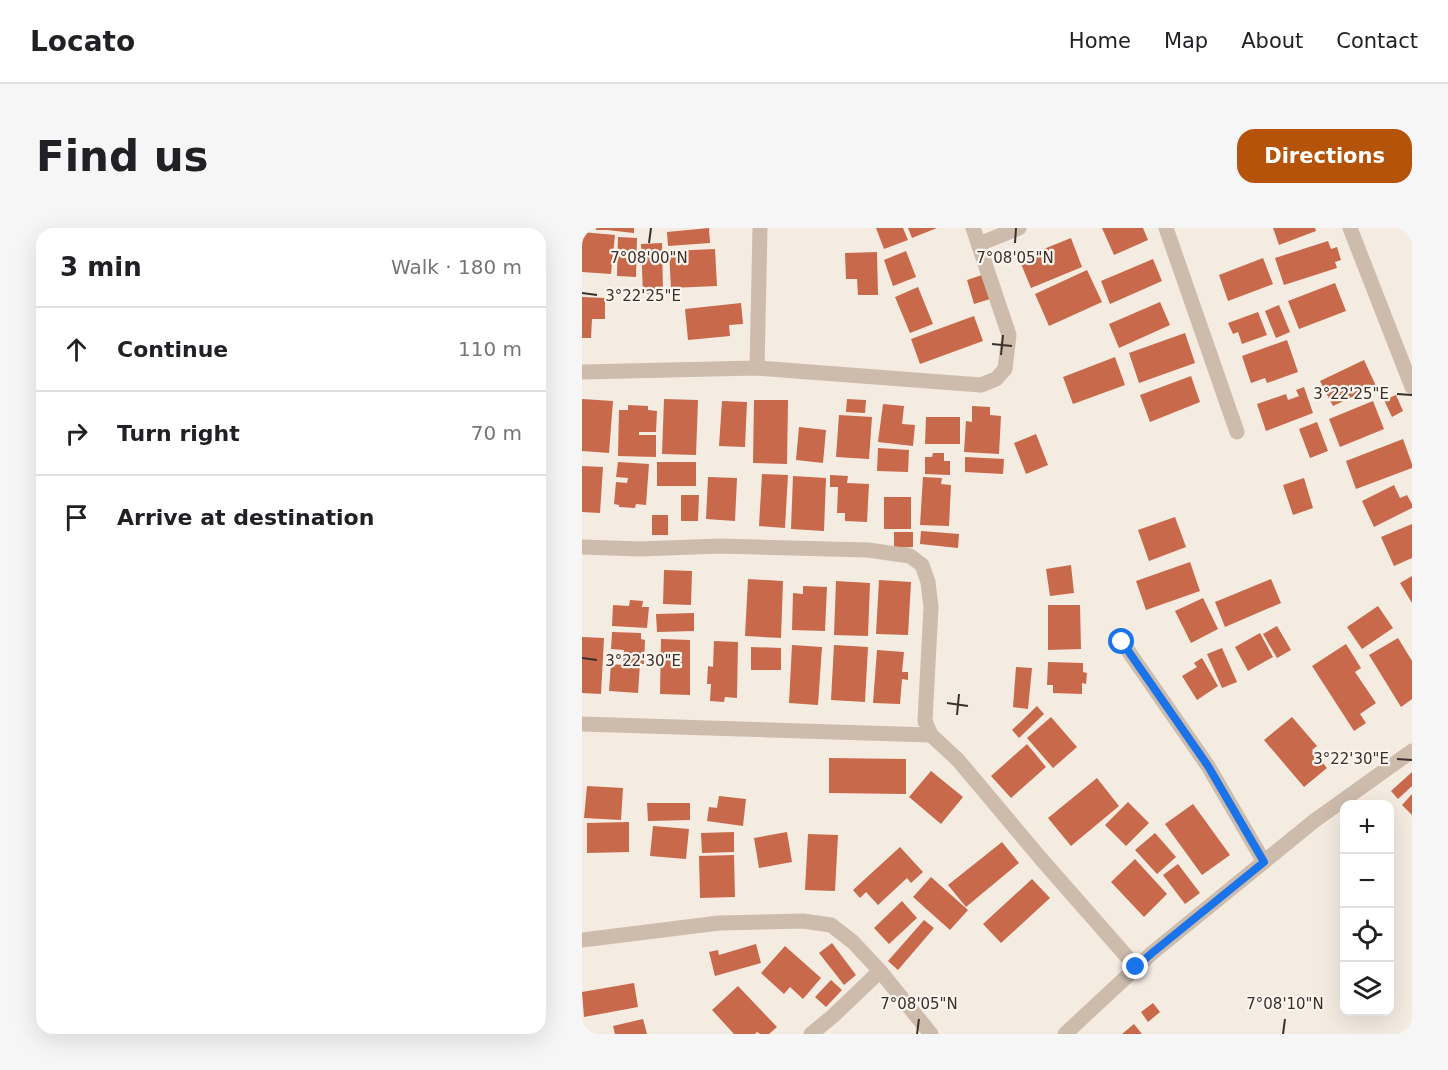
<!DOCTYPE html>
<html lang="en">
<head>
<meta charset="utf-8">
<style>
  :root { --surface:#fff; --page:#f6f6f6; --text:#202124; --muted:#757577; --line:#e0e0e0; --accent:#b45309 }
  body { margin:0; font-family:"DejaVu Sans",sans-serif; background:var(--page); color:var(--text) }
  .controls { position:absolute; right:18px; bottom:18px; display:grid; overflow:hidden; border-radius:12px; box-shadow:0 6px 24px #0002 }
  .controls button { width:54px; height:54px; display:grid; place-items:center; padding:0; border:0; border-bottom:2px solid var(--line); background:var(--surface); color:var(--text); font:30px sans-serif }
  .stop { position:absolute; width:18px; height:18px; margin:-14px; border:4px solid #1a73e8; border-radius:50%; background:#fff }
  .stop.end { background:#1a73e8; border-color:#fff; box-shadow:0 2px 6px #0008 }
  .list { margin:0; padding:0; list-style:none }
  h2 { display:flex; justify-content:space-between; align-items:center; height:78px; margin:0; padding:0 24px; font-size:26px }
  h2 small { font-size:20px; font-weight:400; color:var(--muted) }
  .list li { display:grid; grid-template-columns:39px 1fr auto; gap:18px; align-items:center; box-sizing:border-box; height:84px; padding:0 24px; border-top:2px solid var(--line) }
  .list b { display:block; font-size:22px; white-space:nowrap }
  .list em { font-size:20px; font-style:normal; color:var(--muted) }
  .icon { flex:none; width:33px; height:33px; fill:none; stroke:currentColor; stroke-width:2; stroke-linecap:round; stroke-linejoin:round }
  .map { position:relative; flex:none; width:830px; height:806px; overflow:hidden; border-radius:18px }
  header { display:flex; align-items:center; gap:36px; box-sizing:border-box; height:84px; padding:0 30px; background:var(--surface); border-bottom:2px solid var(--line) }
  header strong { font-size:28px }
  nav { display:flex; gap:33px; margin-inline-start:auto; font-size:21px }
  .intro { display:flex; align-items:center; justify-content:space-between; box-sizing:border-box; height:144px; padding:0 36px }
  h1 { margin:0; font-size:42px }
  .button { padding:15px 27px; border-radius:18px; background:var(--accent); color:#fff; font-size:21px; font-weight:700 }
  main { display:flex; gap:36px; padding:0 36px }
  aside { flex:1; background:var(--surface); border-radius:18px; box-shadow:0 6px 24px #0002 }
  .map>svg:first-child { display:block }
</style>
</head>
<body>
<header>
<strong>Locato</strong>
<nav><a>Home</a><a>Map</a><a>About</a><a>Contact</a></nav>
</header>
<div class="intro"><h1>Find us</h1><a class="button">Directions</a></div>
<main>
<aside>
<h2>3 min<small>Walk · 180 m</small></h2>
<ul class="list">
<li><svg class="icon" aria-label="ahead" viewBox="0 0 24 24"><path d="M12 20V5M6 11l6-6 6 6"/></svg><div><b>Continue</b></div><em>110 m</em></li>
<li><svg class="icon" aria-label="right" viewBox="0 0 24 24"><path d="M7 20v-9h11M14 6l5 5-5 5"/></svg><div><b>Turn right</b></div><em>70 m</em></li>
<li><svg class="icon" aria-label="arrive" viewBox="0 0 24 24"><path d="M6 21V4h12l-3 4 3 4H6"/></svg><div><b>Arrive at destination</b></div></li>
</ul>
</aside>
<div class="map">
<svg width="830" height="806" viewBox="0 0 830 806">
  <rect width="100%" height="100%" fill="#f4ebe1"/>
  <g fill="#c8694b">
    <polygon points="14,0 52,0 52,5 25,2 14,2"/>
    <polygon points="127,0 128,15 86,18 85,4"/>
    <polygon points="294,0 321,0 326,12 302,21"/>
    <polygon points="326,0 355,0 330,10"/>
    <polygon points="520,0 561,0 566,12 532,27"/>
    <polygon points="691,0 733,0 734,3 697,17"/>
    <polygon points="0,4 33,7 29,46 0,44"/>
    <polygon points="36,9 55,10 54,49 35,48"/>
    <polygon points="489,10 500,39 449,60 437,31"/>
    <polygon points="746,13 749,21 755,19 759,32 753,34 755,40 702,57 693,30"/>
    <polygon points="80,15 81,65 61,66 59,16"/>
    <polygon points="133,21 135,58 89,60 87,23"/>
    <polygon points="324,23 334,49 311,58 302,32"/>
    <polygon points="295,24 296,67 276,67 275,51 264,51 263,25"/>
    <polygon points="681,30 691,56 646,73 637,47"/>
    <polygon points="571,31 580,53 528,76 519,53"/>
    <polygon points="505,42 520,74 467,98 453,66"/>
    <polygon points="400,47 408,71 392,76 385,52"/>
    <polygon points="753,55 764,83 717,101 706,73"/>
    <polygon points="336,59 351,96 328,105 313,69"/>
    <polygon points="0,69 23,70 23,91 10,91 9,110 0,110"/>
    <polygon points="578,74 588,97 537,120 527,96"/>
    <polygon points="159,75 161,96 147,97 148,108 106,112 103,81"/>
    <polygon points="697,77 708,104 694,110 683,83"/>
    <polygon points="676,84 685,107 660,116 656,104 651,106 646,95"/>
    <polygon points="392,88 401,113 338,136 329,111"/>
    <polygon points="603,105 613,135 557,155 547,125"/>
    <polygon points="705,112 716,144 685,155 683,150 669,155 660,128"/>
    <polygon points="533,129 543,157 491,176 481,149"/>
    <polygon points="782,132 794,158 751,178 738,153"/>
    <polygon points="609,148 618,174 568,194 558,167"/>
    <polygon points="722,159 731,185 684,203 675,176 704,166 706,172 717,168 714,162"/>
    <polygon points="814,167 821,183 810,189 802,172"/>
    <polygon points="0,171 31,173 27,225 0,223"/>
    <polygon points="82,171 116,172 114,227 80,226"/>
    <polygon points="265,171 284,172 283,185 264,184"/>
    <polygon points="172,172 206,172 205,236 171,235"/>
    <polygon points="140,173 165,174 163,219 137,218"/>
    <polygon points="791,173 802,201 758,219 747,191"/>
    <polygon points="301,176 322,178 320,196 333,197 331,218 296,214"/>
    <polygon points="46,177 66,178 66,182 75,183 74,204 57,204 57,207 74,207 74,229 36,228 37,182 46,182"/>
    <polygon points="390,178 408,179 408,187 419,188 417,226 382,224 384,193 390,194"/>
    <polygon points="257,187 290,189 287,231 254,229"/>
    <polygon points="344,189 378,189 378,216 343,216"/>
    <polygon points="735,194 746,223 728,230 717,201"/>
    <polygon points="217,199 244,202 241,235 214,232"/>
    <polygon points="454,206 466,237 444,246 432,215"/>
    <polygon points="821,211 830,236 830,240 774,261 764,233"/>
    <polygon points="296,220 327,222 326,244 295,243"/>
    <polygon points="351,225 362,225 362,233 368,233 368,247 343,246 343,229 350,229"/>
    <polygon points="383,229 422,231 421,246 383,244"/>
    <polygon points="36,234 67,236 64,277 54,276 53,280 37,279 37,277 32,276 34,254 45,255 46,250 34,249"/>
    <rect x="75" y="234" width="39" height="24"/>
    <polygon points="0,238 21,239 18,285 0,284"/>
    <polygon points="180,246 206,247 203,300 177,298"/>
    <polygon points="248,247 266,248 265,255 287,256 285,294 263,293 263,285 255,285 256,259 248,259"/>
    <polygon points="211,248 244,250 242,303 209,301"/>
    <polygon points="126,249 155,250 153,293 124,291"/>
    <polygon points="341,249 360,250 359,256 369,257 367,298 338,297"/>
    <polygon points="722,250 731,280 711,287 701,257"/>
    <polygon points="812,257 818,270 825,267 830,276 830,280 792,299 780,273"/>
    <polygon points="99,267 117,267 116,293 99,293"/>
    <rect x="302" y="269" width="27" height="32"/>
    <rect x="70" y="287" width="16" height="20"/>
    <polygon points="593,289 604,319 567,333 556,302"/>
    <polygon points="830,296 830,330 812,338 799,309"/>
    <polygon points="339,303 377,306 376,320 338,316"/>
    <polygon points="312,304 331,304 331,319 312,320"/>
    <polygon points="608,334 618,363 564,382 554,353"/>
    <polygon points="489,337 492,365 468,368 464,341"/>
    <polygon points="82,342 110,343 109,377 81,376"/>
    <polygon points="830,348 830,375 818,355"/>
    <polygon points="166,351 201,353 199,410 163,408"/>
    <polygon points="689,351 699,375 643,399 633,374"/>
    <polygon points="297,352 329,354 326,407 294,406"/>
    <polygon points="254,353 288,355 286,408 252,407"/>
    <polygon points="221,358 245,359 243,403 210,402 211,365 221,366"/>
    <polygon points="621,370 636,401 609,415 593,383"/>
    <polygon points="48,372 61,373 60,379 67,379 65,400 30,398 31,377 47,378"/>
    <polygon points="466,377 498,377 499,421 466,422"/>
    <polygon points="796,378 811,400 780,421 765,399"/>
    <polygon points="112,385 112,403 75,404 74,386"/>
    <polygon points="695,398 709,422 695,430 681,406"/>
    <polygon points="30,404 59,405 59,411 63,412 62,436 58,436 56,465 27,463 29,436 41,437 42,422 29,421"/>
    <polygon points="678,405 691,429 666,443 653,419"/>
    <polygon points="0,409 22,410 19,466 0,465"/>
    <polygon points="816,410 830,433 830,471 819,479 787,427"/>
    <polygon points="79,411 108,412 108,467 78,466"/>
    <polygon points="132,413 156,414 155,470 143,469 142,474 128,473 129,456 125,456 126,438 131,439"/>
    <polygon points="764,416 779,440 773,444 794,475 778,486 784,495 772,503 730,438"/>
    <polygon points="210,417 240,419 236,477 207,475"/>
    <polygon points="252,417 286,419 283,474 249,472"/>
    <polygon points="169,419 199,420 199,442 169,442"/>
    <polygon points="640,420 655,454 640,460 625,426"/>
    <polygon points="295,422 322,424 320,444 326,444 326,452 320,451 318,476 291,475"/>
    <polygon points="620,430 636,458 615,472 600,448 615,439 612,435"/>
    <polygon points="466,434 501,435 501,444 505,445 504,456 500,455 500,466 471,465 471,457 465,457"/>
    <polygon points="434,439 450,440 446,481 431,479"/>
    <polygon points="455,478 462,486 437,510 430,502"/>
    <polygon points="469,489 495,519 471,540 445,510"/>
    <polygon points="710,489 735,518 730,522 745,540 722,559 682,512"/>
    <polygon points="445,516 464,539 429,570 409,548"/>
    <polygon points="247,530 324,531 324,566 247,565"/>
    <polygon points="349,543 381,569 359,596 327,569"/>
    <polygon points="830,544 830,558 816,571 809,563"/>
    <polygon points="515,550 537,578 489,618 466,590"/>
    <polygon points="5,558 41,560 39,592 2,590"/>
    <polygon points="830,566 830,587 820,577"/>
    <polygon points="137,568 164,571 161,598 125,593 127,579 135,580"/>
    <polygon points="546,574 567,595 544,618 523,597"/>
    <polygon points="65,575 108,575 108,592 66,593"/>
    <polygon points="611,576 648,627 620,647 583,596"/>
    <polygon points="47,594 47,624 5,625 5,595"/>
    <polygon points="71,598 107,601 104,631 68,628"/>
    <polygon points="152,604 152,624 120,625 119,605"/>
    <polygon points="205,604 210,634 177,640 172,610"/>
    <polygon points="573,605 594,629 575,646 553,622"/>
    <polygon points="226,606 256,607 253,663 223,662"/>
    <polygon points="420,614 437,635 384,679 366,657"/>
    <polygon points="318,619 341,644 329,655 325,650 296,677 284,664 278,670 271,662"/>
    <polygon points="152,627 153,669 118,670 117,628"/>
    <polygon points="553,631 585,666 562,689 529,654"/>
    <polygon points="596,636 618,665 603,676 581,647"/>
    <polygon points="349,649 386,682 368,702 331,669"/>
    <polygon points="450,651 468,670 419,715 401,696"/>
    <polygon points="320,673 335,690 307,716 292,700"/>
    <polygon points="342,692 352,700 316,742 306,733"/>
    <polygon points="250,715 274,747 262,757 237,725"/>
    <polygon points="174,716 179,735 133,748 127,724 136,722 137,727"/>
    <polygon points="203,718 239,750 221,771 208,759 202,766 179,745"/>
    <polygon points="249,752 260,762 244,779 233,769"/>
    <polygon points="52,755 56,779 2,789 0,764"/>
    <polygon points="156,758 195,799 187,806 178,806 175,804 173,806 152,806 130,782"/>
    <polygon points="571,775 578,784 566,794 559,784"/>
    <polygon points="61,791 65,806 33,806 31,798"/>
    <polygon points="552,796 560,806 540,806"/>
  </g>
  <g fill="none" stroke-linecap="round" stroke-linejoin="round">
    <g stroke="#cdbbac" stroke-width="15">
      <polyline points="584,0 655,204"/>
      <polyline points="768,0 830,159"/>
      <polyline points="397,16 437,0"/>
      <polyline points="175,140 178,0"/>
      <polyline points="0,144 175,140 399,157 414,151 423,141 427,107 391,0"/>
      <polyline points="0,319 58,321 138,318 286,322 328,328 340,337 346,354 349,379 343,493 349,507 376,532 460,632 554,739"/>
      <polyline points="540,414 626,538 682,634"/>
      <polyline points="0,496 349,507"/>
      <polyline points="0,712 137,695 221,693 249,697 271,714 298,743 349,806"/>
      <polyline points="229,806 251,788 298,743"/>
      <polyline points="483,806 570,725 732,593 830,523"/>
    </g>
  </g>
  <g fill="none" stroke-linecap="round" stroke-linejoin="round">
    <polyline stroke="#1a73e8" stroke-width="8" points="540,414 626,538 682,634 570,725 554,739"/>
  </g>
  <path fill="none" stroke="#3b302b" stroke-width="2" d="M 67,15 L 69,0M 433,15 L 434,0M 0,65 L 15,67M 410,116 L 430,118M 419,127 L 421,107M 815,166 L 830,167M 0,430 L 15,432M 365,475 L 386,478M 375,487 L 377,466M 815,531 L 830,532M 335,806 L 337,791M 701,806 L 703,791"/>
  <g font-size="15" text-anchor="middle" fill="#3b302b" stroke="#fbf5ee" stroke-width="4.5" stroke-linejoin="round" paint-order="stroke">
    <text x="67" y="35">7°08'00"N</text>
    <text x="433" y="35">7°08'05"N</text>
    <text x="61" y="73">3°22'25"E</text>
    <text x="769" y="171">3°22'25"E</text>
    <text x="61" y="438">3°22'30"E</text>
    <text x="769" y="536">3°22'30"E</text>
    <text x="337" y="781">7°08'05"N</text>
    <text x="703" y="781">7°08'10"N</text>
  </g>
</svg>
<div class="controls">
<button>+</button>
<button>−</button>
<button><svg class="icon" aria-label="locate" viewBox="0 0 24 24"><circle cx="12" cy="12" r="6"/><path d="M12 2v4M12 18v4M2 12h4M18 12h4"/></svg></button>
<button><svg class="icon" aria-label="layers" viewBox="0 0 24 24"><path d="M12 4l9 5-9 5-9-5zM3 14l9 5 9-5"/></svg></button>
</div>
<div class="stop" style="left:540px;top:414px"></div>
<div class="stop end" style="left:554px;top:739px"></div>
</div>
</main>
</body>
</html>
